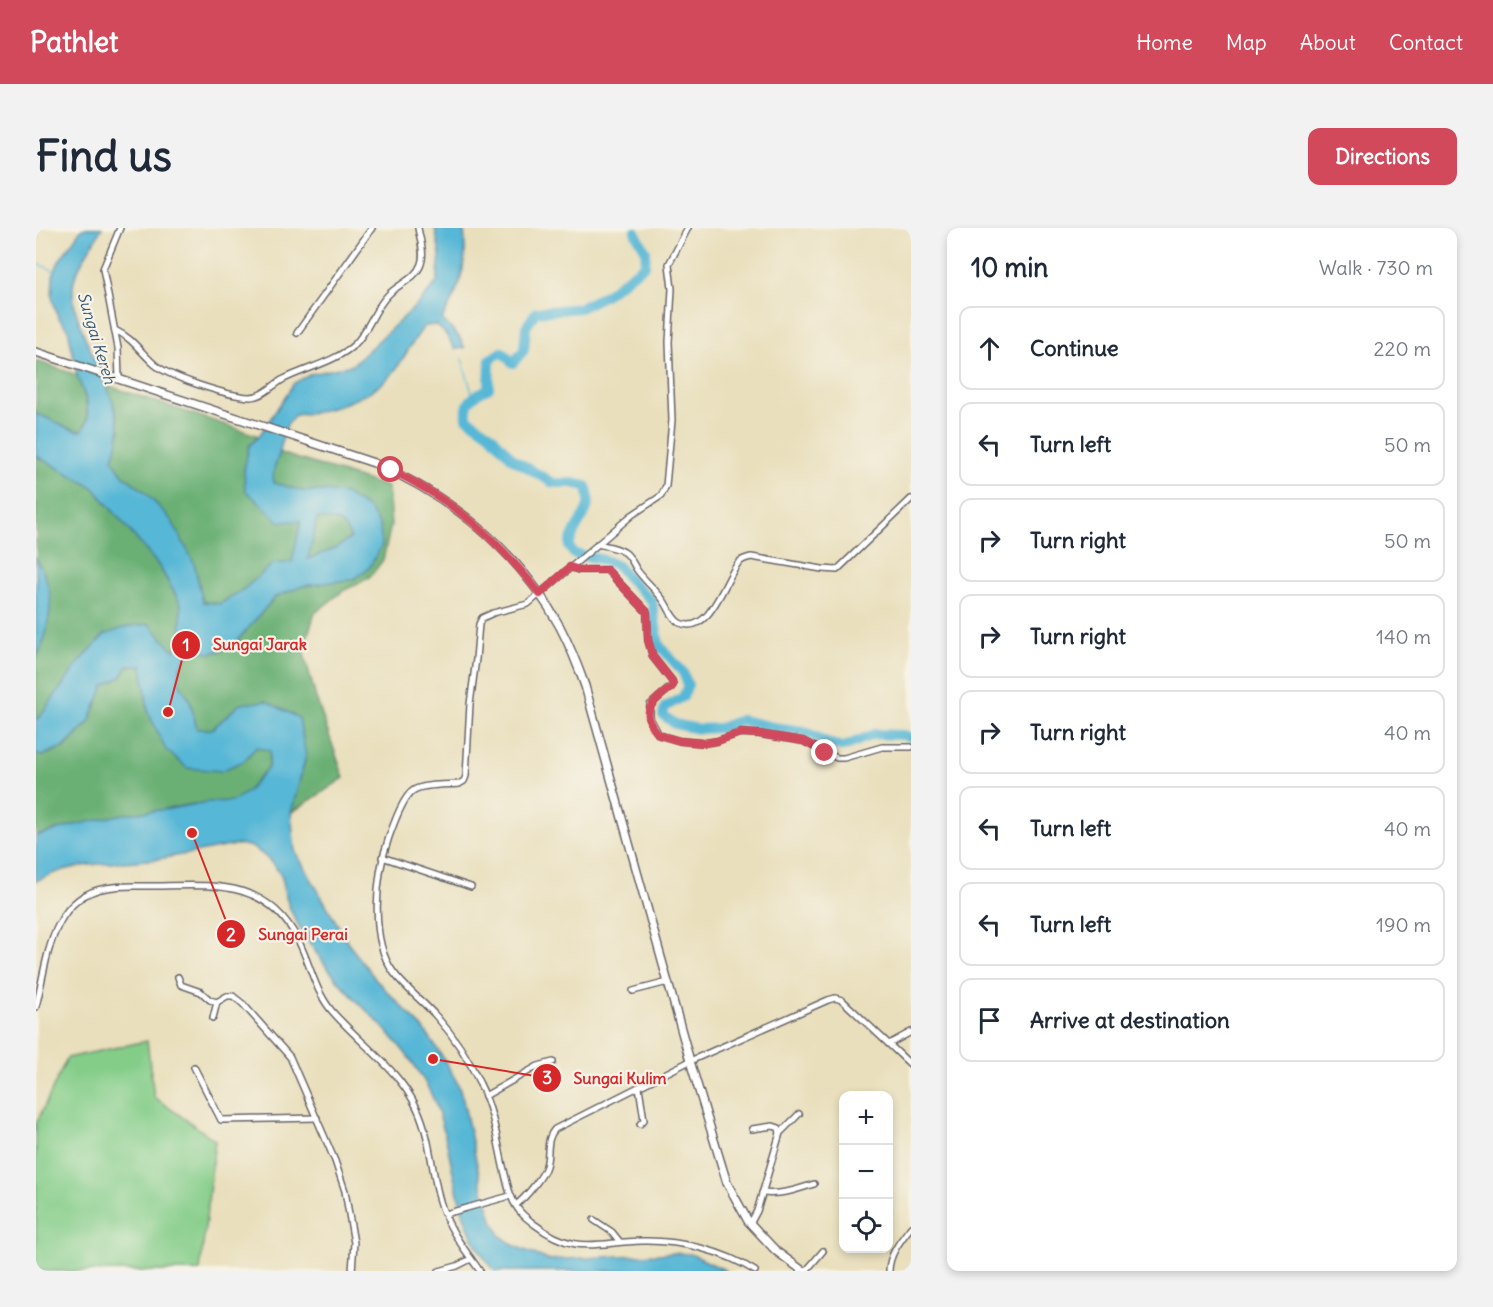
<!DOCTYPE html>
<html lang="en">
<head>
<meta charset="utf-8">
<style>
  :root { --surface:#fff; --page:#f2f2f3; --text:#1f2937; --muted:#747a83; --line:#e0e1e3; --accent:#d1495b }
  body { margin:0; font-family:Delius,sans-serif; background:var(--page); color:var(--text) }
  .controls { position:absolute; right:18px; bottom:18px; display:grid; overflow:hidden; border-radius:12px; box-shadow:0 3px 9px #0003 }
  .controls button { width:54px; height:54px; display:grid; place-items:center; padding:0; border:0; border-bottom:2px solid var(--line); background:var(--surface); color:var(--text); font:30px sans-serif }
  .stop { position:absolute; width:18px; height:18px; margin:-14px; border:4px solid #d1495b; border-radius:50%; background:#fff }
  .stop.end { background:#d1495b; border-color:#fff; box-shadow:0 2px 6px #0008 }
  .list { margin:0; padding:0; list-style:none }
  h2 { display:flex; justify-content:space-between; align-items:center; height:78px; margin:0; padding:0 24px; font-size:26px }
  h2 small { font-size:20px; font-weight:400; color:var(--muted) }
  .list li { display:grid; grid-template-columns:39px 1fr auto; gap:18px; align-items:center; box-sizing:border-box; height:84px; margin:0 12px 12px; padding:0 12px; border:2px solid var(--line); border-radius:12px }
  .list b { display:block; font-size:22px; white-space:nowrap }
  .list em { font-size:20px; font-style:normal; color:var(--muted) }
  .icon { flex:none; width:33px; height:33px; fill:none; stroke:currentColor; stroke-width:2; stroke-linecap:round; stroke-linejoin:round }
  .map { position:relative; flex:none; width:875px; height:1043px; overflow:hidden; border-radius:12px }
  header { display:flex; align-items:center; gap:36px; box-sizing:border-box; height:84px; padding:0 30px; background:var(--accent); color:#fff }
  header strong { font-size:28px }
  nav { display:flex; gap:33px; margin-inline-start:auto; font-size:21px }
  .intro { display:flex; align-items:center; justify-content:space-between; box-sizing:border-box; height:144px; padding:0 36px }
  h1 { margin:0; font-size:42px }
  .button { padding:15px 27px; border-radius:12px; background:var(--accent); color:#fff; font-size:21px; font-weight:700 }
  main { display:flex; gap:36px; padding:0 36px }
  aside { flex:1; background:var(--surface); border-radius:12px; box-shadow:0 3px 9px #0003 }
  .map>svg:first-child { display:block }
</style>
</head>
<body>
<header>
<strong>Pathlet</strong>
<nav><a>Home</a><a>Map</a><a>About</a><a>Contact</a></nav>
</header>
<div class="intro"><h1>Find us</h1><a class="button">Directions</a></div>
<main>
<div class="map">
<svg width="875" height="1043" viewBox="0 0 875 1043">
  <rect width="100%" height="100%" fill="#f7f3e8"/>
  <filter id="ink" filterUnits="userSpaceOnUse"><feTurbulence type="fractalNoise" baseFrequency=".0167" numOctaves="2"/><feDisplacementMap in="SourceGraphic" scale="12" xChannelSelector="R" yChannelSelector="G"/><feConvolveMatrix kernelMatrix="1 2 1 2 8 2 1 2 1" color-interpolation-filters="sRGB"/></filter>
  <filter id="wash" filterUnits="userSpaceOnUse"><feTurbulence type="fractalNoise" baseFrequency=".008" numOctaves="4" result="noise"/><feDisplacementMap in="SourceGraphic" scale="24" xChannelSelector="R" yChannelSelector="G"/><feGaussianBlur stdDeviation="1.35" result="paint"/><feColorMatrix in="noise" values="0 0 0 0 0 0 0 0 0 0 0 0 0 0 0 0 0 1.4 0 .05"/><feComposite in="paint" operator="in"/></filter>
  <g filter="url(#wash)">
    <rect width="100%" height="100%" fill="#e9dfbc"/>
    <polygon fill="#84cd89" stroke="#537862" stroke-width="1.5" points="111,813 118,869 179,912 164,1043 0,1043 0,896 31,830"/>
    <g fill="#6bb075" stroke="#466958" stroke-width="1.5">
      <path d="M 0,133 L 41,147 C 48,166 57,184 46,203 C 29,203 17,190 0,186 Z"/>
      <polygon points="70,157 223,208 213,218 208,242 265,292 256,334 237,336 208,361 184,376 167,374 158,335 109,264 87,247 77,232 84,203 80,183"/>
      <polygon points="244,225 352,259 355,297 347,332 334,349 307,363 279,385 267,422 280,470 308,550 255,585 270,528 204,476 176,501 161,501 154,472 143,454 144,440 154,421 174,425 195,420 239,369 267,358 318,351 333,281 309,267 289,263 266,263 238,255 236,243"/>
      <polygon points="0,228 57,259 123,338 145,376 145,411 138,423 41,437 2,491 0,489 0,432 9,409 9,348 0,330"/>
      <path d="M 281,290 C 300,292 306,291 315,309 L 300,320 L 272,331 Z"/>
      <polygon points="92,438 106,438 112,484 208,533 220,519 234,522 233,538 212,563 197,574 158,576 38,597 0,608 0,526 6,528 29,519 53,494 68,458 85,449"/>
    </g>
    <g fill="#57b7d6" stroke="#3c6c88" stroke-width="1.5" fill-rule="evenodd">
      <path d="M 46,0 L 66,0 C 59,13 40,40 38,53 C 29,91 79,157 83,200 C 84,210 79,222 77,232 L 87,247 L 109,264 L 136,293 L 158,335 L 167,374 L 184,376 L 208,361 L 237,336 L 256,334 L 265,293 L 244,294 L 209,262 L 208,242 L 213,218 L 223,208 L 258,155 L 275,146 L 316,137 L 384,74 L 401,54 L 404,27 L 399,0 L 428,0 C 428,8 430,16 429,24 C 428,50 418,70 406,91 L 423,109 L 429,120 L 419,121 L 409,105 L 400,97 L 389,98 C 374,114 367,137 351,151 C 330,171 287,185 259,187 C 243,204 249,208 243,227 C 239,238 236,243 238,255 L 266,263 L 289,263 L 309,266 L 333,281 L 344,298 L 346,317 L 333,340 L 318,351 L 267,358 L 239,369 L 195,420 L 174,425 L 154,421 L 144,440 L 143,454 L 154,472 L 161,501 L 176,501 L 204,476 L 230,473 L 263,490 L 270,528 L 255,585 L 259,623 L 314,718 L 342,754 L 387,800 L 406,828 L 422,856 L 427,872 L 445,955 L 455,988 L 464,1007 L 477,1017 L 512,1032 L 638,1025 L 655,1026 L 691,1043 L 459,1043 C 415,996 421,925 396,868 C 379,830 349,801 320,772 C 299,751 279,725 264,700 C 257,689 251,674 248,662 C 247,659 248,656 247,653 C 244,641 227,625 217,620 C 211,616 205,617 199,617 C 173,622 148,627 122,631 C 80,636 38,633 0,653 L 0,608 L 38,597 L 88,586 L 133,581 L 171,574 L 197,573 L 212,563 L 233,538 L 234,523 L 220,519 L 208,533 L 185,543 L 151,540 L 130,522 L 112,484 L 106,438 L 92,438 L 85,449 L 68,458 L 53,494 L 28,519 L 5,528 L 0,526 L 0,489 L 2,491 L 41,437 L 68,407 L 90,399 L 113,396 L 138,423 L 145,411 L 145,376 L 123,338 L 57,259 L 0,228 L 0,186 C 17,190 29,203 46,203 L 52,192 L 51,174 L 41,147 L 32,101 L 22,89 L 16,69 L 17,48 L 23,33 ZM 281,290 C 300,292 306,291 315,310 L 300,320 L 272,331 Z"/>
      <path d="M 0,330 C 6,341 12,353 14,366 C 17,386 7,414 0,432 Z"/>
    </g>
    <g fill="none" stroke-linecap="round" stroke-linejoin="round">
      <g stroke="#57b7d6" stroke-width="1.5">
        <polyline points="0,35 19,43"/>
        <polyline points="426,131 437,168"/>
      </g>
      <path stroke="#57b7d6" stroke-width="10" d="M 599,4 L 610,23 L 609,37 L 569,67 L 544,80 L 500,84 L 490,99 L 488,122 L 477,135 L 466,124 L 454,131 L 453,160 C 438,168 429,171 431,190 L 454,206 L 477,231 L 517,255 L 536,255 L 550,258 C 561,283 536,296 533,319 L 538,326 L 569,332 L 582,338 L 590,348 L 616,373 L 623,417 L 647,444 L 652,457 L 647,469 L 629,479 L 627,487 L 639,496 L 662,501 L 684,500 L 705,492 L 737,499 L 768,503 L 795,516 L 808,519 L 838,506 L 867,507 L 875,509"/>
    </g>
  </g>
  <g filter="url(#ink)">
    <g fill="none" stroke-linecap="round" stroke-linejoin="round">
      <defs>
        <g id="minor">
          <path d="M 652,0 L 633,36 L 636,61 L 633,114 L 636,192 L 630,258 L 625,268 L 596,287 L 492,376 L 457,385 L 446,390 L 443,396 L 440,431 L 434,476 L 430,548 L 428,553 L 423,556 C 411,557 388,556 378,562 C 367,568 357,598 353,609 C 340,646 333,712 358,745 C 370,761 387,773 400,788 C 418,808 433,831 444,856 C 457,882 461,910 467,938 C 471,953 473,969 482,981 C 486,987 493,992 498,996 C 540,1028 560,1014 606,1013 C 644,1012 688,1023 719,1043"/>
          <path d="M 79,102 C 96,110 103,122 116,134 C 130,149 193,168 214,169 C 226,169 236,158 246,152 C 269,140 300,134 319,116 C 333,102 338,81 352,67 C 362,56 380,51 385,36 C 389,26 384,11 382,0"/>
          <polyline points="261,105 336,0"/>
          <polyline points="83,151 82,120 67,41 84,0"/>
          <path d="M 561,316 C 570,318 580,319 588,324 C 594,327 597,336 601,342 C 609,353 620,362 628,373 C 633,380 636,391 644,395 C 674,409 690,348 703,334 C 707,331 710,330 715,329 L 786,341 L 801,342 L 875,271"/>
          <polyline points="534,339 543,342 571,342 611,384 612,412 617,429 636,453 637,457 614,477 614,490 623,507 644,513 668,515 681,513 704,505 723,506 767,513 801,530 808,530 846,519 875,519"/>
          <polyline points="346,629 435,659"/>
          <polyline points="142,749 145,757 165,764 174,772 181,774"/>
          <polyline points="597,763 632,754"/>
          <path d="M 0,779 C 11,735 14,669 70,660 C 84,657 98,658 111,658 C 171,658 230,648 262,712 C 274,735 278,761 295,782 C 323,815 362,840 381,880 C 395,910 395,942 404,973 C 411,999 428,1021 444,1043"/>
          <polyline points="177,790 181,774 191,768 197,768 207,776 254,829 299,933 309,963 318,1015 316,1043"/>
          <polyline points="853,816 875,804"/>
          <polyline points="158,839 185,892 281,890"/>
          <polyline points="603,859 608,892 604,896"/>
          <polyline points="449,868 502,838 517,834"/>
          <polyline points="744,905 763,886"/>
          <path d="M 726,965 C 745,967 760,962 778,956"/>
          <path d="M 480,977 C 489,970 507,949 510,938 C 514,925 509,912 519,901 L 654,833 L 792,772 L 799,770 L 806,772 L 875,837"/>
          <polyline points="409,986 474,968"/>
          <polyline points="558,992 576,1004 584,1014"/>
          <polyline points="714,996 721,983 744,905 743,900 737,898 716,901"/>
          <polyline points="403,1043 421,1038 435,1031"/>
          <polyline points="770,1043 787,1023"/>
          <path d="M 853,1043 C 853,1026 865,1012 875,999"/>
        </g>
        <path id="tertiary" d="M 0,124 L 338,235 C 415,268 484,324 524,399 C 534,418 542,438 549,458 L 654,833 L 691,955 L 712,993 L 740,1023 L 767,1043"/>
      </defs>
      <use href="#minor" stroke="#686468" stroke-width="8"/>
      <use href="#tertiary" stroke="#686468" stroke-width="10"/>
      <use href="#minor" stroke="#fff" stroke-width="5"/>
      <use href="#tertiary" stroke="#fff" stroke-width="7"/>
    </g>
  </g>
  <g fill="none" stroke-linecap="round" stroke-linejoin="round" filter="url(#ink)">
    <path stroke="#d1495b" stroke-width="8" d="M 355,242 C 419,273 461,311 504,366 L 534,339 L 543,342 L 571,342 L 611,384 L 612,412 L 617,429 L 636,453 L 637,457 L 635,460 C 616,473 602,485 623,507 L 644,513 L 668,515 L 681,513 L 704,505 L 723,506 L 767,513 L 789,525"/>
  </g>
  <g text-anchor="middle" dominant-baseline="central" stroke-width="4.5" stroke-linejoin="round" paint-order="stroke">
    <g font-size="16" font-style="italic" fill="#355671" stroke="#f7f3e8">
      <text transform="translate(61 110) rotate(73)">Sungai Kereh</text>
    </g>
  </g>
  <path fill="none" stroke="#d62828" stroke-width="2" d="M132 484L150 417M156 605L195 706M397 831L511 850"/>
  <g fill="#d62828" stroke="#f7f3e8" stroke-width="2">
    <circle cx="132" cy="484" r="6"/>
    <circle cx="156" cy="605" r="6"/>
    <circle cx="397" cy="831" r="6"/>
    <circle cx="150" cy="417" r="15"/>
    <circle cx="195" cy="706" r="15"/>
    <circle cx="511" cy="850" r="15"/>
  </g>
  <g font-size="18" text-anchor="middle" font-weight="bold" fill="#fff">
    <text x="150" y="423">1</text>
    <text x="195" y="713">2</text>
    <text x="511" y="856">3</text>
  </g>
  <g font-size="16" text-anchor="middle" font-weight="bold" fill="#d62828" stroke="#f7f3e8" stroke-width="4.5" stroke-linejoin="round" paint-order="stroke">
    <text x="224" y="422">Sungai Jarak</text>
    <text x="267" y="712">Sungai Perai</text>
    <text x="584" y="856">Sungai Kulim</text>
  </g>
</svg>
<div class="controls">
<button>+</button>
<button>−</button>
<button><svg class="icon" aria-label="locate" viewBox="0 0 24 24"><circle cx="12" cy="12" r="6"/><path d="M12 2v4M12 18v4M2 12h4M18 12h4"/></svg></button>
</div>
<div class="stop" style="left:355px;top:242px"></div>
<div class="stop end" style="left:789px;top:525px"></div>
</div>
<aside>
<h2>10 min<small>Walk · 730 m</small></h2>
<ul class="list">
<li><svg class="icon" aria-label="ahead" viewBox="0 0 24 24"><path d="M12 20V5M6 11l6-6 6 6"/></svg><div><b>Continue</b></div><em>220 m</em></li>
<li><svg class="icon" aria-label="left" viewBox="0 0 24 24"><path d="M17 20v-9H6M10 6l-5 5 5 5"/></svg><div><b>Turn left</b></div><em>50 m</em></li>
<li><svg class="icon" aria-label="right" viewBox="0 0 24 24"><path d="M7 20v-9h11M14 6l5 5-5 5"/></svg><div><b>Turn right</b></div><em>50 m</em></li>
<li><svg class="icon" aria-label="right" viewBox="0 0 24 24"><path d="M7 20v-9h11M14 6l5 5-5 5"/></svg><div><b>Turn right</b></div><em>140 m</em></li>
<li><svg class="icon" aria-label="right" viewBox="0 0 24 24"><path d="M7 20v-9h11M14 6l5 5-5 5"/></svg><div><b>Turn right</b></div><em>40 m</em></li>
<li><svg class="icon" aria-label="left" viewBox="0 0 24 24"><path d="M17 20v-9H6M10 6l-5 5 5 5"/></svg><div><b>Turn left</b></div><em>40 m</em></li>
<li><svg class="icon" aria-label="left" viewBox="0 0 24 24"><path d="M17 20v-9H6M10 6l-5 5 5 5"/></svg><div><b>Turn left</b></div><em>190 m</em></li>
<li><svg class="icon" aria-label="arrive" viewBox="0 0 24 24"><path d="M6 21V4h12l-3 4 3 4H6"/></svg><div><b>Arrive at destination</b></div></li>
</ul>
</aside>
</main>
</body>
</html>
